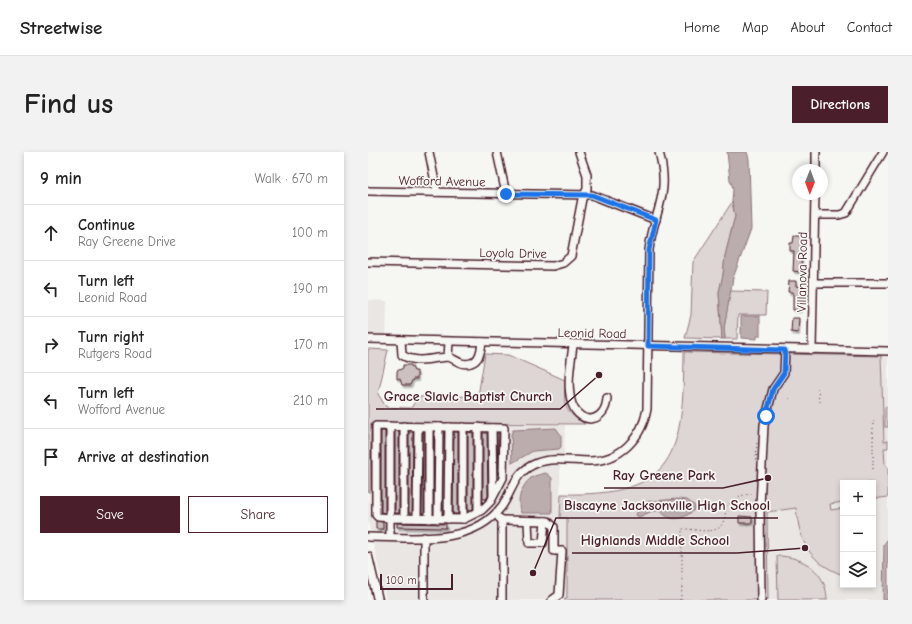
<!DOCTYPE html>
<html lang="en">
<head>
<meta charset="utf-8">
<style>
  :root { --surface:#fff; --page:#f2f2f2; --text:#222; --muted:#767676; --line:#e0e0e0; --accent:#4a1f2b }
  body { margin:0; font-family:"Comic Neue",sans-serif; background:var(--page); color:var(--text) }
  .controls { position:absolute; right:12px; bottom:12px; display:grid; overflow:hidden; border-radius:0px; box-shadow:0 2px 6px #0003 }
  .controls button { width:36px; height:36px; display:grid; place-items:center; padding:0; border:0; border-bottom:1px solid var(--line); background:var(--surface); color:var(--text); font:20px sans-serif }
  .compass { position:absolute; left:424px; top:12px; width:36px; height:36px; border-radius:50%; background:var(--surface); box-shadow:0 2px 6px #0003; rotate:181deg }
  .scale { position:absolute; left:12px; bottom:10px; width:73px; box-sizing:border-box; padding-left:4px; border:2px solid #4a1f2b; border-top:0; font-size:11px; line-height:14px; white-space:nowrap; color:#4a1f2b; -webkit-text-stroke:3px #f6f6f2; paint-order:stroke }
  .stop { position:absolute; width:12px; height:12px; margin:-9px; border:3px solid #1a73e8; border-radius:50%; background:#fff }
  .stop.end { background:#1a73e8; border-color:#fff; box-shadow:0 1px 4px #0008 }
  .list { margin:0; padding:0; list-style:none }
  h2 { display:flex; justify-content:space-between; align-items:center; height:52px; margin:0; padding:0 16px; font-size:17px }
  h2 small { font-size:13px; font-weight:400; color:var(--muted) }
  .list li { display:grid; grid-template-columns:26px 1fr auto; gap:12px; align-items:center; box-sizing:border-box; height:56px; padding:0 16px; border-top:1px solid var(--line) }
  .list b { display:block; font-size:15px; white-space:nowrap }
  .list p { margin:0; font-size:13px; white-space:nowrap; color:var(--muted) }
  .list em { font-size:13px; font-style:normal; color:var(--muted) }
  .actions { display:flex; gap:8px; padding:12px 16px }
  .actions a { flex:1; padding:9px 0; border:1px solid var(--accent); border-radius:0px; text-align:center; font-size:14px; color:var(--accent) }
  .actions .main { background:var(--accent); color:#fff }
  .icon { flex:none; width:22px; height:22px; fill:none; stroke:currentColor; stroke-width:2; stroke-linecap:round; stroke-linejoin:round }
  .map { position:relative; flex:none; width:520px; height:448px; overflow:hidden; border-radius:0px }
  header { display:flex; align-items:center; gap:24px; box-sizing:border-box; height:56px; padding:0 20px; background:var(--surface); border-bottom:1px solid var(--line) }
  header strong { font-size:19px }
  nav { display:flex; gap:22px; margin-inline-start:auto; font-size:14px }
  .intro { display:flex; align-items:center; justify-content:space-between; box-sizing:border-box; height:96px; padding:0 24px }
  h1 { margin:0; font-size:28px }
  .button { padding:10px 18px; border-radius:0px; background:var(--accent); color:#fff; font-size:14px; font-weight:700 }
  main { display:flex; gap:24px; padding:0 24px }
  aside { flex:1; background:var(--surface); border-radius:0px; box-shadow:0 2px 6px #0003 }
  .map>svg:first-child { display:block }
</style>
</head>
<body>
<header>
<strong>Streetwise</strong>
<nav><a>Home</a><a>Map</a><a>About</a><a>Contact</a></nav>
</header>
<div class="intro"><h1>Find us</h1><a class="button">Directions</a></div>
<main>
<aside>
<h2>9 min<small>Walk · 670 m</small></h2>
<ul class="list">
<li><svg class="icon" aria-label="ahead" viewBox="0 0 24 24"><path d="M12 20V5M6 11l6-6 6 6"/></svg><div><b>Continue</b><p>Ray Greene Drive</p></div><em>100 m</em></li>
<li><svg class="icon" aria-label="left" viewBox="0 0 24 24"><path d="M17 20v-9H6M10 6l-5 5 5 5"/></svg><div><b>Turn left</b><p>Leonid Road</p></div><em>190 m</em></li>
<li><svg class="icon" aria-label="right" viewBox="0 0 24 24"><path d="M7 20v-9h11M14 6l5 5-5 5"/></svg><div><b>Turn right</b><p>Rutgers Road</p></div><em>170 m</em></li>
<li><svg class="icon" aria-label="left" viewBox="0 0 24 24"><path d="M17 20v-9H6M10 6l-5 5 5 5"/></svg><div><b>Turn left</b><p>Wofford Avenue</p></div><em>210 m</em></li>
<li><svg class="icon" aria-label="arrive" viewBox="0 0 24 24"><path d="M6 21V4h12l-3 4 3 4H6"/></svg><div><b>Arrive at destination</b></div></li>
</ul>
<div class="actions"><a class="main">Save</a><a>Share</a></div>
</aside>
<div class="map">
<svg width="520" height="448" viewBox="0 0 520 448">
  <defs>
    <filter id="shadow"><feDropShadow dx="1.5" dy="2.5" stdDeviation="0" flood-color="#0004"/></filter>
  </defs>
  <rect width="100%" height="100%" fill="#f6f6f2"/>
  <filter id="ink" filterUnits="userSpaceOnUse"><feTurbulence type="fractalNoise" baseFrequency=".025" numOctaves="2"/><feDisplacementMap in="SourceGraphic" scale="8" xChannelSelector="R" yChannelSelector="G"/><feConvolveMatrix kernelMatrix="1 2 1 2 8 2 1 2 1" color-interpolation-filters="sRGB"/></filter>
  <g filter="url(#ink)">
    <g fill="#e9e6e3">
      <polygon points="0,148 19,149 18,183 0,183"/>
      <polygon points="513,204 520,205 520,315 517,313"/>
      <polygon points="3,271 197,273 196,305 192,305 192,365 199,366 199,446 196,448 18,448 0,369"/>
      <polygon points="520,345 520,448 400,448 399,360 475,350 475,433 505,433 505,347"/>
    </g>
    <g fill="#ddd6d5" stroke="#947a80">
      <polygon points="364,50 367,64 357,104 355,123 351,140 354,187 317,186 323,163 325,110"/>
      <polygon points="362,139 399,140 398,163 370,163 369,187 357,187 356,176"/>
      <path d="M 0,197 L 20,198 L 10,242 L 18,255 L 43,256 L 50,245 L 110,244 L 117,202 L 140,203 L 197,228 C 196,253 194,258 217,272 L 3,271 L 2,340 L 0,340 Z"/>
      <path d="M 316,200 L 513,204 L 516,290 L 520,289 L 520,296 L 516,296 L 517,313 L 520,315 L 520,345 L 505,347 L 505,331 L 475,331 L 475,350 L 462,352 L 463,358 L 475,356 L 475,423 C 441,410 432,391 428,356 L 399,360 L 400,448 L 196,448 L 199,446 L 199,366 L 192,366 L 193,342 C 309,345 315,301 316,200 Z"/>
      <rect x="517" y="255" width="3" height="20"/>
      <path d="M 409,404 C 435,404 459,420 459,448 L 410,448 Z"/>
    </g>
    <g fill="#bbadae" stroke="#8e747a">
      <polygon points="359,0 379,0 381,7 383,77 365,126 356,176 357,187 354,187 351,140 355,123 357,104 367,64 364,50 365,36 362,28"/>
      <polygon points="373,164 392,164 392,184 389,184 389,187 373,186"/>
      <polygon points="188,276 193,283 193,295 191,297 165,299 144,311 143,282 145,278"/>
      <path d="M 178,321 L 184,326 L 184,361 L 153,361 C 148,349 153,334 163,326 C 167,323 174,322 178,321 Z"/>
      <path d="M 310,347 L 319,348 L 327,354 L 327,357 C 315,368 304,371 292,359 L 284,359 L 271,365 L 268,363 L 274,350 Z"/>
      <polygon points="520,387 520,448 515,448 516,392"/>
    </g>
    <g fill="#ccc1c0" stroke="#4a1f2b" filter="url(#shadow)">
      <polygon points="426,84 434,84 433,120 425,119 426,99 422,99 422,91 425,91"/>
      <polygon points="421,129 428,129 428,134 433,135 432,158 425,158 425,140 420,140"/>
      <polygon points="424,166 431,166 430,181 423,180"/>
      <polygon points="35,213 43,213 46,219 49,219 49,227 45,227 42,233 34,233 32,227 29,227 29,219 35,216"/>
      <polygon points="13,279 17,279 17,361 13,360"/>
      <rect x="27" y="279" width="4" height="82"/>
      <polygon points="41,280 45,280 44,361 41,361"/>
      <polygon points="55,280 56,280 56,361 54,361"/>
      <polygon points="86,280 90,280 90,362 85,362"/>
      <polygon points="100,280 105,281 105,357 102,358 100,358"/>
      <polygon points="115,281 119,281 120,344 118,347 115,347"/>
      <polygon points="129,281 131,281 130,323"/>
      <polygon points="371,364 384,365 384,371 371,371"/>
      <polygon points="8,369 15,370 15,377 8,377"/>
      <polygon points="29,371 78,372 78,376 29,375"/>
    </g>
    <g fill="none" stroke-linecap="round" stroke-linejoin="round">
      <defs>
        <g id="minor">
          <polyline points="61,0 69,40"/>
          <polyline points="129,0 138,42"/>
          <polyline points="448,18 448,0"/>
          <polyline points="0,39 224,43 288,68"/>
          <polyline points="447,63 471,63 478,61 515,0"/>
          <polyline points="0,110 185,114 195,111 203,104 214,47 219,37 219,23 211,0"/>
          <polyline points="446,131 520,131"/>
          <polyline points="0,187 520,199"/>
          <path d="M 33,188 L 34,203 C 45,210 58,208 70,206 C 73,206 77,205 80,205 C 88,207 92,214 103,211 C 112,208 113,198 114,190"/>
          <path d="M 205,193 C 203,211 198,233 204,252 C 213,275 238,270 239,246"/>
          <polyline points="444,198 447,42"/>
          <polyline points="80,205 81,190"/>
          <polyline points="36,274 36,366"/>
          <polyline points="95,275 95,367"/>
          <polyline points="124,276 125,344"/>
          <polyline points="110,360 110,275"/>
          <polyline points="49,366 50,275"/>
          <polyline points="131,366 134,368 134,448"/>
          <polyline points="61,367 61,275"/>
          <polyline points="70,367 71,275"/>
          <polyline points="80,367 81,275"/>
          <polyline points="134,368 180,369 186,375 186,399 194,399 191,443 184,448"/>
          <polyline points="160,369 161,391 175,391 177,369"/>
          <path d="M 0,385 C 43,385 104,395 134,354 C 146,336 146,320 169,311 C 185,305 204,309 221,309 C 252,309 274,286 279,257 L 281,98 C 286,58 303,44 291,0"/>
          <polyline points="22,385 22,366 10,365 8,363 8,274 136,276 135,326 123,349 114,358 96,367 22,366 22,274"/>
          <polyline points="56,448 56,385"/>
          <polyline points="393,448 392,354 396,273 405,237 416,221 417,198"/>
        </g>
        <polyline id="major" points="0,405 10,448"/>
      </defs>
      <use href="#minor" stroke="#4a1f2b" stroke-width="10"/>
      <use href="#major" stroke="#4a1f2b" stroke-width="11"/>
      <g stroke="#4a1f2b" stroke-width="1" stroke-dasharray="1 3" stroke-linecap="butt">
        <polyline points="450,237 451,250"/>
        <polyline points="421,246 421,249"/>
        <polyline points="388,308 389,289"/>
        <polyline points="505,317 505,265"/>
        <path d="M 312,448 L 314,438 L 314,377 C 326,376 350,385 355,370 C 358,365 357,360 358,354 L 372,344 L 386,341"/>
      </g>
      <use href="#minor" stroke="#f6f6f2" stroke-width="7"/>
      <use href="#major" stroke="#f6f6f2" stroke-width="8"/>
    </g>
  </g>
  <g fill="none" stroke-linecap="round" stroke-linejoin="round" filter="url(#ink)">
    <polyline stroke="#1a73e8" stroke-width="5" points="138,42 224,43 288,68 281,98 280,194 417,198 416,221 405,237 398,264"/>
  </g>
  <g text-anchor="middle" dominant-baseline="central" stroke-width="3.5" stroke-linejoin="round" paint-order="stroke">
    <g font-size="13" fill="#4a1f2b" stroke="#f6f6f2">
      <text transform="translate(74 29) rotate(1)">Wofford Avenue</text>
      <text transform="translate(145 101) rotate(1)">Loyola Drive</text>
      <text transform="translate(434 120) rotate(-89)">Villanova Road</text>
      <text transform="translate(224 181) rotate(1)">Leonid Road</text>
    </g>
  </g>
  <path fill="none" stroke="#4a1f2b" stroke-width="1.5" d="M231 223L192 257H8M400 326L355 336H236M165 421L188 366H410M437 396L369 401H204"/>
  <g fill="#4a1f2b" stroke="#f6f6f2" stroke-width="1.5">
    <circle cx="231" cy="223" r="4"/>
    <circle cx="400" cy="326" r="4"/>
    <circle cx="165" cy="421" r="4"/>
    <circle cx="437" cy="396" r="4"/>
  </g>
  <g font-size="14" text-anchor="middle" font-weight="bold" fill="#4a1f2b" stroke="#f6f6f2" stroke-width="3.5" stroke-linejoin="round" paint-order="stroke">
    <text x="100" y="249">Grace Slavic Baptist Church</text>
    <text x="296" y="328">Ray Greene Park</text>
    <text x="299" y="358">Biscayne Jacksonville High School</text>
    <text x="287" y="393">Highlands Middle School</text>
  </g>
</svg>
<div class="controls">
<button>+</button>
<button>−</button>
<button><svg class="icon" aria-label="layers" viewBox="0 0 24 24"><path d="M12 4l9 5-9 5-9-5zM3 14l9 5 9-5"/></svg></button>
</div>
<svg class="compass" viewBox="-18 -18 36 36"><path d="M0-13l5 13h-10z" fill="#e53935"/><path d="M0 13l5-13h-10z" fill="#767676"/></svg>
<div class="scale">100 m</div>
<div class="stop" style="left:398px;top:264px"></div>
<div class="stop end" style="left:138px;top:42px"></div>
</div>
</main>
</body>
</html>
